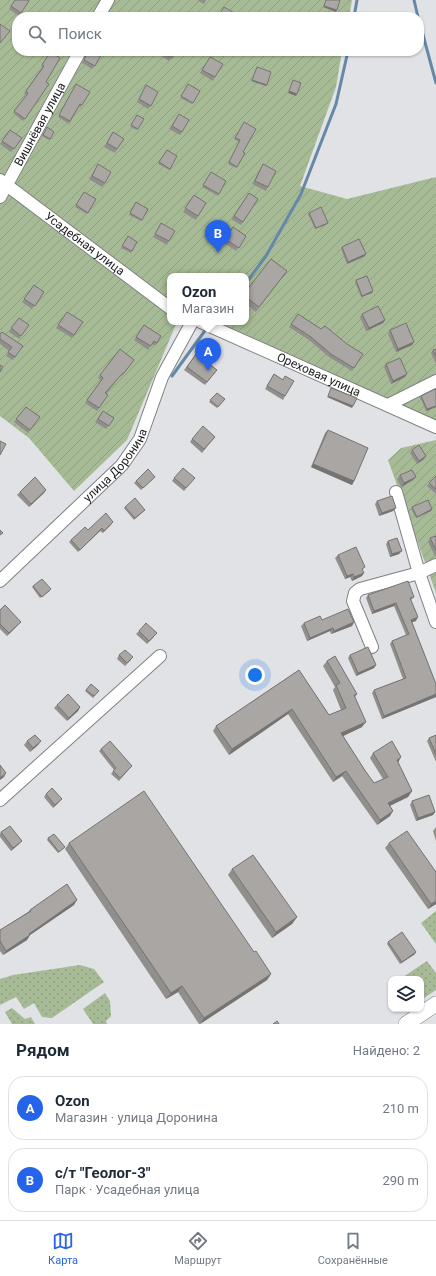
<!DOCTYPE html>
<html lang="ru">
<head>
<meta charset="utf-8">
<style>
  :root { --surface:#fff; --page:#f2f2f3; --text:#1f2937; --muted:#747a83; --line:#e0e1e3; --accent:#2563eb }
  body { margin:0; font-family:Roboto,sans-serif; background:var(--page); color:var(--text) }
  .controls { position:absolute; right:12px; bottom:12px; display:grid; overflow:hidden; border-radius:8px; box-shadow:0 1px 3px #0004 }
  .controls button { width:36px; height:36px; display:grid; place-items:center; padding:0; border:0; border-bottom:1px solid var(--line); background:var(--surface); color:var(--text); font:20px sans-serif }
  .you { position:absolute; left:255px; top:675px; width:14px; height:14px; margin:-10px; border:3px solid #fff; border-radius:50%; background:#1a73e8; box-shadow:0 0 0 6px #1a73e833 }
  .badge { display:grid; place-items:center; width:26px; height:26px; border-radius:50%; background:var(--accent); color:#fff; font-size:13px; font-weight:700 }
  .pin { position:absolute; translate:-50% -33px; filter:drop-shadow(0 1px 2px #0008) }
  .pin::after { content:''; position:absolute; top:21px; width:14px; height:12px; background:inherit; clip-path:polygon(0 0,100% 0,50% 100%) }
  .popup { position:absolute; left:167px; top:273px; width:82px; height:52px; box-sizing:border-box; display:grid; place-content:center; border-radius:8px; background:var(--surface); filter:drop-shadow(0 1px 3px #0005); font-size:13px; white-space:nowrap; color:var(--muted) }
  .popup b { font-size:15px; color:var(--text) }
  .popup::after { content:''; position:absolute; left:50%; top:100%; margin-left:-8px; border:8px solid transparent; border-top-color:var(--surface) }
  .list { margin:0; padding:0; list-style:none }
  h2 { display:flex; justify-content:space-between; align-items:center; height:52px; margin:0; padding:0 16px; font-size:17px }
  h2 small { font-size:13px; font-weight:400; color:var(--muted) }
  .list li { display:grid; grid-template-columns:26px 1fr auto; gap:12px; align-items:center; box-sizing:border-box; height:64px; margin:0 8px 8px; padding:0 8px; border:1px solid var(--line); border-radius:16px }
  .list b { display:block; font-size:15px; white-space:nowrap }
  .list p { margin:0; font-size:13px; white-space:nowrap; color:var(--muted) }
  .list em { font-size:13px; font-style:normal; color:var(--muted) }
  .icon { flex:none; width:22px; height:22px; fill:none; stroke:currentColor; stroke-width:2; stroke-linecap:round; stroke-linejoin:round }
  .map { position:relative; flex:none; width:436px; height:1024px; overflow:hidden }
  .search { position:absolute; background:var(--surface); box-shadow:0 1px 3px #0004; left:12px; right:12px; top:12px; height:44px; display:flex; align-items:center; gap:10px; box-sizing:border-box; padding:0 14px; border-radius:16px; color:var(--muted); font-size:15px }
  .sheet { height:196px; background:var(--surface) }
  nav { display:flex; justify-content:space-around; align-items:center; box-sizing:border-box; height:56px; border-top:1px solid var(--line); background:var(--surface); font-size:11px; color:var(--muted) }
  nav a { display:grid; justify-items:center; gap:2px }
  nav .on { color:var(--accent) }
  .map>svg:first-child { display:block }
</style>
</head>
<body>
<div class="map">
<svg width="436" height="1024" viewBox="0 0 436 1024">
  <defs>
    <pattern id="grass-dots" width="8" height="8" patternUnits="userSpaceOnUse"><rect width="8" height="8" fill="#a6bb95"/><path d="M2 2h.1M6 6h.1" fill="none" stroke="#8fa080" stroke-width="1.8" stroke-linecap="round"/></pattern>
    <pattern id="garden-furrows" width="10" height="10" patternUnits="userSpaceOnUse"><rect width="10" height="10" fill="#a6bb95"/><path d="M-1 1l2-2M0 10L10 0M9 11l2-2" fill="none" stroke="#8fa080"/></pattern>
  </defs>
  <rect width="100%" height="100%" fill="#e0e2e6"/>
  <g fill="url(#grass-dots)">
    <polygon points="436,911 436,944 421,923"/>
    <polygon points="427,961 436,973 436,990 421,1000 421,979 400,979"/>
    <polygon points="80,965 94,969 104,982 52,1018 42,1017 34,1003 24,1009 16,997 0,1005 0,979 13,975"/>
    <polygon points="105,993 110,1001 111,1016 106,1021 107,1024 93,1024 83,1009"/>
    <polygon points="12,1008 25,1019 31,1017 35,1024 12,1024 5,1012"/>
  </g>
  <g fill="url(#garden-furrows)">
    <polygon points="0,0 352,0 349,17 17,17 17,51 342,51 336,87 300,186 347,199 436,177 436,432 214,322 246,322 246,276 170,276 170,322 177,322 127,440 74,491 29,438 0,416"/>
    <polygon points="436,440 436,593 388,460 401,448"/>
  </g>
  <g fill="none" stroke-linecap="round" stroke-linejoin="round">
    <g stroke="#6688a7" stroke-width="3">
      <polyline points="414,0 418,17"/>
      <polyline points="354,17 357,0"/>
      <polyline points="419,20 436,83"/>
      <polyline points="246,283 266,256 301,194 336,104 348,51"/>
      <polyline points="172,376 204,332"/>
    </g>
    <defs>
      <g id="minor">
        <polyline points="98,17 108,0"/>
        <path id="s1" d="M 0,180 L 170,308"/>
        <path id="s2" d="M 0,197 L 80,51"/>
        <path id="s3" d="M 201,322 L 436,427"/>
        <polyline points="388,405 436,381"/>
        <polyline points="396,492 419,573 436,622"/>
        <path id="s4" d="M 0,581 L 122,465 L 140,439 L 162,377 L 192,322"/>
        <polyline points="372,647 353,601 355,593 360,589 419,573 436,565"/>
        <polyline points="0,800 160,656"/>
      </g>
      <polyline id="major" points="406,1024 436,1004"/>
    </defs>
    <use href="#minor" stroke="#7f8184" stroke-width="14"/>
    <use href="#major" stroke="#7f8184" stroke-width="16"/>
    <use href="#minor" stroke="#fff" stroke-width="12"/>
    <use href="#major" stroke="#fff" stroke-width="15"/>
  </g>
  <g fill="#918f8c">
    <polygon points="15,0 29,1 19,16 9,9"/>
    <polygon points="197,0 206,0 204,4"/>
    <polygon points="88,51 98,51 95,66 92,69 82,63"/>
    <polygon points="160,51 175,51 169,61 158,54"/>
    <polygon points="50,52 46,82 49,84 23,121 13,113 27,95 24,93 42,68 41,67"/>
    <polygon points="210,57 215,77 213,81 200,73"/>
    <polygon points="76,84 82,105 80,108 79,107 69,124 58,117"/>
    <polygon points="188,84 200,91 192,104 180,98"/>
    <polygon points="146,85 151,106 148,109 137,102"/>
    <polygon points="179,114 182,132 180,135 169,129"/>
    <polygon points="137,115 144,119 137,130 130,127"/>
    <polygon points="244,122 243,152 245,153 236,168 228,164 239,142 234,139"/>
    <polygon points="47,127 54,132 49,140 42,136"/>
    <polygon points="10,130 22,138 11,152 0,144"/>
    <polygon points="113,132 117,149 115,153 104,147"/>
    <polygon points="167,150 177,156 169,170 158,164"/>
    <polygon points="98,164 105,183 102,187 89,179"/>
    <polygon points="263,164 268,187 266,191 252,184"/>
    <polygon points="211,172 226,181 218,196 202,187"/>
    <polygon points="84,192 96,199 87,214 75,207"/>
    <polygon points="249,193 258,199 241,225 231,219"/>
    <polygon points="194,195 206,203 196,220 183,212"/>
    <polygon points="136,202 148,209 141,221 129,215"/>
    <polygon points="309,213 327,224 315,229 308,214"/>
    <polygon points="161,223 169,241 167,245 153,237"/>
    <polygon points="233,227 246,236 236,251 223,242"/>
    <polygon points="128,236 137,242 131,253 121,248"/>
    <polygon points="342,247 365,256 347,264 341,249"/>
    <polygon points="287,271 256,312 246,304 246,291"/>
    <polygon points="356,280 373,291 372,293 361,297 355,282"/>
    <polygon points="34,285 44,292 32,309 22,302"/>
    <polygon points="67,312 83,322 72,338 56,328"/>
    <polygon points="298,314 321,329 363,354 352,371 329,357 309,340 289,327"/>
    <polygon points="362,314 385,320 383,323 366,331 360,317"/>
    <polygon points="19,318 29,325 19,339 9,332"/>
    <polygon points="144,325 161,336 155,346 152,344 148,350 134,340"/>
    <polygon points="390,330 412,345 396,352 388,334"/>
    <polygon points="0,334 23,346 13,360 6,356 9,351 0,344"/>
    <polygon points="120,349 134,360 122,376 121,375 106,394 108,395 97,411 85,403 101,380 98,378"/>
    <polygon points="436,349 436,364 431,353 433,350"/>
    <polygon points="196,354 217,370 205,385 184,370"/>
    <polygon points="386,364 405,377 391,384 384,367"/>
    <polygon points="274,374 283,380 285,396 283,400 265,389"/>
    <polygon points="217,393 225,399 217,408 209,402"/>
    <polygon points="421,396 436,407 426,411 420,397"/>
    <polygon points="26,407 40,417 28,433 14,422"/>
    <polygon points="103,411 114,418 106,429 95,422"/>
    <polygon points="328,430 354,481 352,485 311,467 325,433"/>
    <polygon points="215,437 202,453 190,442 192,439"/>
    <polygon points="412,450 424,459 417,464 410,453"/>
    <polygon points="400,475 413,480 401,487 397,479"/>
    <polygon points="436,476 436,494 427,486"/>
    <polygon points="155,477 141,490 134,483 136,481"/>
    <polygon points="174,478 192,481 184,491 172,481"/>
    <polygon points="46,490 44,493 29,507 17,495 20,492"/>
    <polygon points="377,501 393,511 379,516 375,504"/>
    <polygon points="125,507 144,511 134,520 124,508"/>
    <polygon points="412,507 432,509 431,511 416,518 411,509"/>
    <polygon points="112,524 103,533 100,531 78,552 69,542 71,540 88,530"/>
    <polygon points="436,536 436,555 435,556 428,542 430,538"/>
    <polygon points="388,541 399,554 390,557 386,544"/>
    <polygon points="338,555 363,571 362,576 352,581 350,577 345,579 335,558"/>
    <polygon points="33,586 50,591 40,598 32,587"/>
    <polygon points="368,595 414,597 411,600 416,621 412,622 436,684 436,697 382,719 372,693 374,690 403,679 390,644 392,641 406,635 394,606 372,614 366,598"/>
    <polygon points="0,610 18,625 7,636 0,629"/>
    <polygon points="322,620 354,622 352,626 331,634 330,631 307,641 301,626 304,623"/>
    <polygon points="139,631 154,637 147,644 136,634"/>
    <polygon points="119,655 131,660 125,666 117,659"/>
    <polygon points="350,655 376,665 374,668 356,676 348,658"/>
    <polygon points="327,661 357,694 355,697 362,727 343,736 366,772 374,783 383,779 370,758 373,753 398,763 412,791 408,797 390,806 390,816 377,825 342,776 333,782 288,714 229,755 213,731 216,726 299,670 329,715 341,710 333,690 335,687 323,666"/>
    <polygon points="91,684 99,691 93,698 85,691"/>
    <polygon points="57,705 80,707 78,711 67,721 54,708"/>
    <polygon points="436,735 436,762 427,741 429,738"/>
    <polygon points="27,741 41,741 38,745 30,752 24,745"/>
    <polygon points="101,749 132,766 119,781 111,774 114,770 99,751"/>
    <polygon points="46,794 59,802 53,808 44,797"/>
    <polygon points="412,801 435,812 433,815 416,821 410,805"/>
    <polygon points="436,827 436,841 433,831"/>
    <polygon points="1,832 19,844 11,851 0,837 0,834"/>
    <polygon points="48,838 65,847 58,853 47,840"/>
    <polygon points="69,843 254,952 271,974 267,980 200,1024 199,1024 178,992 166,999 65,849"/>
    <polygon points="389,843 436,904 428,909 385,848"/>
    <polygon points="232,869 297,917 292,924 272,938 228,875"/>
    <polygon points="74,905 30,935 27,940 3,955 0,951 0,930 28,912 30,910"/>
    <polygon points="388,942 415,954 400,964 387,944"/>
  </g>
  <g fill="#767472">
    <polygon points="324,6 337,10 336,12 323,7"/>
    <polygon points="252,80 267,85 266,86 251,81"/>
    <polygon points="289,91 297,94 296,96 288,93"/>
    <polygon points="328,223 327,224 315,229 316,228"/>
    <polygon points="366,254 365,256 347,264 348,262"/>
    <polygon points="373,291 372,293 361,297 362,296"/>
    <polygon points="385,320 383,323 366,331 369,328"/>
    <polygon points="414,342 412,345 396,352 398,349"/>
    <polygon points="407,374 405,377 391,384 393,381"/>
    <polygon points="328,396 353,406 352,408 327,397"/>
    <polygon points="436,406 436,407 426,411 427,409"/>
    <polygon points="426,456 424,459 417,464 419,461"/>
    <polygon points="313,464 354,481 352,485 311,467"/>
    <polygon points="416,477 413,480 401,487 404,483"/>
    <polygon points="46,490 44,493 29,507 31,504"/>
    <polygon points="396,508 393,511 379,516 382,513"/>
    <polygon points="432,509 431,511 416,518 417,517"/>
    <polygon points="102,528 100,531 78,552"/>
    <polygon points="402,551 399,554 390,557 392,554"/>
    <polygon points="364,573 362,576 352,581 354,577"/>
    <polygon points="353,574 350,577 345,579 347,576"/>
    <polygon points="396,603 394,606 372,614 374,611"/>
    <polygon points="418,617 416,621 409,623 411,620"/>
    <polygon points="21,622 7,636 9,633"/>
    <polygon points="354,622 352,626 331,634 334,631"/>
    <polygon points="333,628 330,631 307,641 310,638"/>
    <polygon points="376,665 374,668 356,676 358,673"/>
    <polygon points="436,694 436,697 382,719 384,716"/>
    <polygon points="80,707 78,711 67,721 69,718"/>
    <polygon points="292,709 288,714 229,755 232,749"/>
    <polygon points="366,722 362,727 337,739 341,733"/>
    <polygon points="41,741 38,745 30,752 33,748"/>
    <polygon points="401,757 398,763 397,760"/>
    <polygon points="346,771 342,776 333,782 336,777"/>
    <polygon points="6,773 4,777 0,780 0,778"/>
    <polygon points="412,791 408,797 385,808 388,803"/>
    <polygon points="62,799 53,808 55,805"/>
    <polygon points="393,811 390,816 377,825 380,820"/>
    <polygon points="435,812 433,815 416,821 418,818"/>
    <polygon points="22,841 19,844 11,851 13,848"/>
    <polygon points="77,900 74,905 30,935 27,940 3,955 6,951 29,934"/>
    <polygon points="436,901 436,904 428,909 431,904"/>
    <polygon points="297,917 292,924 272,938 276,932"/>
    <polygon points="416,952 415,954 400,964 402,962"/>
    <polygon points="271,974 267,980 200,1024 204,1018"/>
    <polygon points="182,986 178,992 166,999 171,993"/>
  </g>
  <g fill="#a9a6a3" stroke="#767472">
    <polygon points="15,0 27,0 29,1 21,13 11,6"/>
    <polygon points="326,0 340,0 337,10 324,6"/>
    <polygon points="224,7 236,14 234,17 218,17"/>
    <polygon points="186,12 195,17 182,17"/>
    <polygon points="0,24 10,31 0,43"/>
    <polygon points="88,51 98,51 102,53 95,66 84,60"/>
    <polygon points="160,51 175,51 172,58"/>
    <polygon points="50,52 60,58 46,82 49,84 25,119 14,111 28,93 26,91 44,66 42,65"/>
    <polygon points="210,57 223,64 215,77 202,70"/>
    <polygon points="257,67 271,72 267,85 252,80"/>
    <polygon points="293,80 301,83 297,94 289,91"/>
    <polygon points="76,84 90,92 82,105 80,104 70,121 59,115"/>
    <polygon points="188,84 200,91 193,103 181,96"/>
    <polygon points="146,85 158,92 151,106 139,99"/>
    <polygon points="179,114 189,120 182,132 172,126"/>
    <polygon points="137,115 144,119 138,129 131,125"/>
    <polygon points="244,122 256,129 243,152 245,153 237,167 229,162 240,140 235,138"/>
    <polygon points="47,127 54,132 50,139 43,135"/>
    <polygon points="10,130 22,138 14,149 2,141"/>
    <polygon points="113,132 124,139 117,149 107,143"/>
    <polygon points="167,150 177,156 170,169 159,162"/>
    <polygon points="98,164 111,172 105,183 92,176"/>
    <polygon points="263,164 276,171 268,187 255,181"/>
    <polygon points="211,172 226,181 219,194 203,185"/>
    <polygon points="84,192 96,199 88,213 76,205"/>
    <polygon points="249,193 258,199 243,222 234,216"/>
    <polygon points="194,195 206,203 198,216 185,208"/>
    <polygon points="136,202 148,209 142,220 130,213"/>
    <polygon points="321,207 328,223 316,228 309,213"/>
    <polygon points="161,223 175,231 169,241 155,234"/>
    <polygon points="233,227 246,236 239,248 225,239"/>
    <polygon points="128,236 137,242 132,251 122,246"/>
    <polygon points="359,239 366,254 348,262 342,247"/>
    <polygon points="271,259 287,271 259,307 246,297 246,291"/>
    <polygon points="367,276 373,291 362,296 356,280"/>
    <polygon points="34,285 44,292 35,306 24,299"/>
    <polygon points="378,306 385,320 369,328 362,314"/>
    <polygon points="67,312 83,322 74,335 58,325"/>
    <polygon points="298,314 321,329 325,326 347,344 363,354 354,368 331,354 311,337 291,324"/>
    <polygon points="19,318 29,325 21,336 11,328"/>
    <polygon points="406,323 414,342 398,349 390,330"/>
    <polygon points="144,325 161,336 157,343 154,341 151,346 136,337"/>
    <polygon points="2,332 23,346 15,357 8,352 12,347 0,339 0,334"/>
    <polygon points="120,349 134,360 124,373 123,373 105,393 108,395 99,408 87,400 103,378 100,375"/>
    <polygon points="436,349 436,356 433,350"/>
    <polygon points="196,354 217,370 207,382 187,367"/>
    <polygon points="400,358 407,374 393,381 386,364"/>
    <polygon points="0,365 3,367 0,372"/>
    <polygon points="274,374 283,380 285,376 294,381 285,396 267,386"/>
    <polygon points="331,388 357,398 353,406 328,396"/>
    <polygon points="435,389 436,391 436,406 427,409 421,396"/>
    <polygon points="217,393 225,399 218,407 210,400"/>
    <polygon points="26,407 40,417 30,430 16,419"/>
    <polygon points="103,411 114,418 109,426 98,419"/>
    <polygon points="203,426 215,437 204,449 192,439"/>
    <polygon points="328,430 368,448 354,481 313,464"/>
    <polygon points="0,441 6,444 0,455"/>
    <polygon points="419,445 426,456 419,461 412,450"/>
    <polygon points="183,468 195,478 186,488 174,478"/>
    <polygon points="148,469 155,477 143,488 136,481"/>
    <polygon points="412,470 416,477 404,483 400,475"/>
    <polygon points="436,476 436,489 429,483"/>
    <polygon points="35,477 46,490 31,504 20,492"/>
    <polygon points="392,496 396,508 382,513 377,501"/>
    <polygon points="135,498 145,510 135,518 125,507"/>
    <polygon points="428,500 432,509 417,517 412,507"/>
    <polygon points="106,513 113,522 104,531 102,528 80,550 71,540 85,527 88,530"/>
    <polygon points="0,530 3,533 0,535"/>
    <polygon points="436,536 436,550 430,538"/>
    <polygon points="397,538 402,551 392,554 388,541"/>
    <polygon points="356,547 365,567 362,569 364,573 354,577 353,574 347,576 338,555"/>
    <polygon points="42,579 51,589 42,597 33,586"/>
    <polygon points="408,581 414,597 410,598 418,617 411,620 436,684 436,694 384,716 374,690 406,678 392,641 409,634 396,603 374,611 368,595"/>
    <polygon points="5,605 21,622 9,633 0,624 0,610"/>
    <polygon points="348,609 354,622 334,631 333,628 310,638 304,623 320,616 322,620"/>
    <polygon points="146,623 157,633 149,641 139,631"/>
    <polygon points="368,647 376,665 358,673 350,655"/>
    <polygon points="125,650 133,657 127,663 119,655"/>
    <polygon points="335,656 357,694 354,695 366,722 341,733 366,772 374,783 388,777 373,753 392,741 401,757 397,760 412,791 388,803 393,811 380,820 346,771 336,777 292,709 232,749 216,726 299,670 329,715 346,708 336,685 340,683 327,661"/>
    <polygon points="91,684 99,691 94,696 86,690"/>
    <polygon points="68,694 80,707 69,718 57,705"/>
    <polygon points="35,735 41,741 33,748 27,741"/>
    <polygon points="436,735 436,754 429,738"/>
    <polygon points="110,741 132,766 120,778 113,771 116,768 101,749"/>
    <polygon points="0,765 6,773 0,778"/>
    <polygon points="52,788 62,799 55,805 46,794"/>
    <polygon points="144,791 254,952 256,951 271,974 204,1018 182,986 171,993 69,843"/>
    <polygon points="429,795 435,812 418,818 412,801"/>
    <polygon points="10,826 22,841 13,848 1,832"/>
    <polygon points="407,831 436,872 436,901 431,904 389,843"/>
    <polygon points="54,834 65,847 59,852 48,838"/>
    <polygon points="253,855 297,917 276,932 232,869"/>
    <polygon points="67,884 77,900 29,934 30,935 6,951 0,941 0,930 31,911 30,910"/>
    <polygon points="402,932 416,952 402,962 388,942"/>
    <polygon points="277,1021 279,1024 273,1024"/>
  </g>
  <g text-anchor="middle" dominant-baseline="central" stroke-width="3.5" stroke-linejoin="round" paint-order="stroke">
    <g font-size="12" fill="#202122" stroke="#e0e2e6">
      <text stroke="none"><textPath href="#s2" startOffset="83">Вишнёвая улица</textPath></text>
      <text stroke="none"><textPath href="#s1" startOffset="106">Усадебная улица</textPath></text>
      <text stroke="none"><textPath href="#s3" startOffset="129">Ореховая улица</textPath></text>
      <text stroke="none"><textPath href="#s4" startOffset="164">улица Доронина</textPath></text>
    </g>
  </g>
</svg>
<div class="controls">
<button><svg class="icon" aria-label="layers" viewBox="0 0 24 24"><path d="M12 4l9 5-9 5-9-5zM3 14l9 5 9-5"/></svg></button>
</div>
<div class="you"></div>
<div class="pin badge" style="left:208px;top:371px">A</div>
<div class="popup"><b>Ozon</b>Магазин</div>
<div class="pin badge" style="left:218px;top:253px">B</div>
<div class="search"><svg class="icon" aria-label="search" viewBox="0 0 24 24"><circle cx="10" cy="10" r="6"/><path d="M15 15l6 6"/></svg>Поиск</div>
</div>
<section class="sheet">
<h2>Рядом<small>Найдено: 2</small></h2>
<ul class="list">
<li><span class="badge">A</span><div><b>Ozon</b><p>Магазин · улица Доронина</p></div><em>210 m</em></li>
<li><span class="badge">B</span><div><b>с/т &quot;Геолог-3&quot;</b><p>Парк · Усадебная улица</p></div><em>290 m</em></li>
</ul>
</section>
<nav>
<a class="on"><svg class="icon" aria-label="map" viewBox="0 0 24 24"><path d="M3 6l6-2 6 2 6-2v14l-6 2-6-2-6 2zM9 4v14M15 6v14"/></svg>Карта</a>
<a><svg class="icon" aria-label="directions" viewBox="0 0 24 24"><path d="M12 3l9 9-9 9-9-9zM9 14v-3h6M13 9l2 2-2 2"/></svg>Маршрут</a>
<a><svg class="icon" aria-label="saved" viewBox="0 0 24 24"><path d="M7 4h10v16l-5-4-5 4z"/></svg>Сохранённые</a>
</nav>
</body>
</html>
